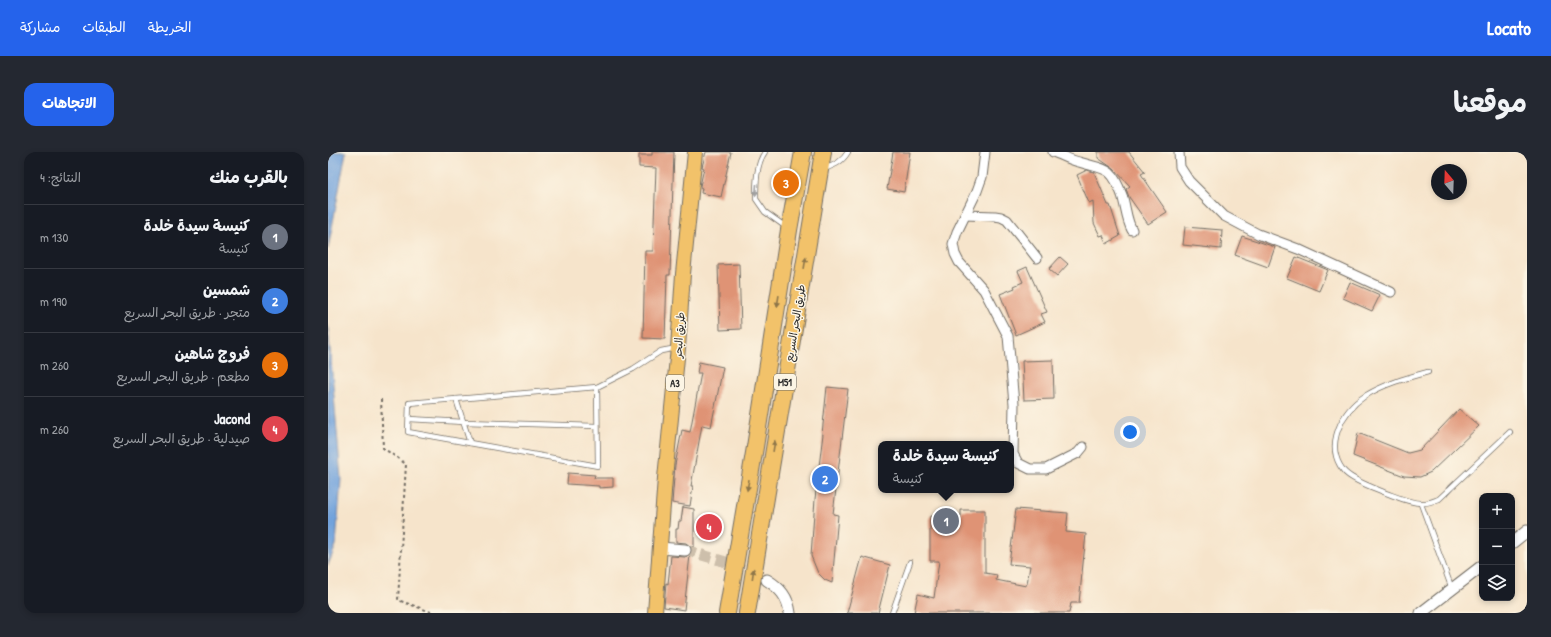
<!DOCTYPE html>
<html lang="ar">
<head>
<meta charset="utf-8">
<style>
  :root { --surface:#171b24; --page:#242831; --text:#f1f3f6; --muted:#9ea1a6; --line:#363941; --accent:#2563eb }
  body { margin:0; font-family:"Patrick Hand","Playpen Sans Arabic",sans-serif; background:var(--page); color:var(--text); direction:rtl }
  .controls { position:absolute; right:12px; bottom:12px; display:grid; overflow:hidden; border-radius:8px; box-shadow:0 2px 6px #0003 }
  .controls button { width:36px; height:36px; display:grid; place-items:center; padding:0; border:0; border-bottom:1px solid var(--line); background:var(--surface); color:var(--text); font:20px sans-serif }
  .compass { position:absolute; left:1103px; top:12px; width:36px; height:36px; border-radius:50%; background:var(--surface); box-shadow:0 2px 6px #0003; rotate:341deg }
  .you { position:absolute; left:802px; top:280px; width:14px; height:14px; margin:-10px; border:3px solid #fff; border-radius:50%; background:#1a73e8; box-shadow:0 0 0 6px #1a73e833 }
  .badge { display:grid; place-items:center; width:26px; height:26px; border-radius:50%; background:var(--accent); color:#fff; font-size:13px; font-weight:700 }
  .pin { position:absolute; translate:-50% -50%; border:2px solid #fff; box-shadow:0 1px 4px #0006 }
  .popup { position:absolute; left:550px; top:289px; width:136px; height:52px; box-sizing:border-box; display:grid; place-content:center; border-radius:8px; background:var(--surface); filter:drop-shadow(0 1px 3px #0005); font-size:13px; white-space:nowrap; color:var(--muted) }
  .popup b { font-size:15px; color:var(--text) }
  .popup::after { content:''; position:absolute; left:50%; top:100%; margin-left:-8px; border:8px solid transparent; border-top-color:var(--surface) }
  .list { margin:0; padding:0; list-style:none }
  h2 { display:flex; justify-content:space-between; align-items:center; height:52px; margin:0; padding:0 16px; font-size:17px }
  h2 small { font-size:13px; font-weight:400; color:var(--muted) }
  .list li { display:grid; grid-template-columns:26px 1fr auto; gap:12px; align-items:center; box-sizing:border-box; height:64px; padding:0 16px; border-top:1px solid var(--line) }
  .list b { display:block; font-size:15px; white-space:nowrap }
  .list p { margin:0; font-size:13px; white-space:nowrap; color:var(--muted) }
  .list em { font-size:13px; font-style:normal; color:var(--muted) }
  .icon { flex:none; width:22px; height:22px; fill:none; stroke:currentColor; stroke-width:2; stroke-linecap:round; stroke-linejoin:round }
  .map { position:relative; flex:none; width:1199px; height:461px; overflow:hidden; direction:ltr; border-radius:12px }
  header { display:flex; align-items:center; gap:24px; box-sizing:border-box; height:56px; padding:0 20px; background:var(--accent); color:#fff }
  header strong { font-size:19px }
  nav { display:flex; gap:22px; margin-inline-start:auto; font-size:14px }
  .intro { display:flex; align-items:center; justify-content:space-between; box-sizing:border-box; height:96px; padding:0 24px }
  h1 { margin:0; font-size:28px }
  .button { padding:10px 18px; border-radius:12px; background:var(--accent); color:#fff; font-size:14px; font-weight:700 }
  main { display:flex; gap:24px; padding:0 24px }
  aside { flex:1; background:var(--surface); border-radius:12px; box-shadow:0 2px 6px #0003 }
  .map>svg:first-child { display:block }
</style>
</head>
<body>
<header>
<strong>Locato</strong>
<nav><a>الخريطة</a><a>الطبقات</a><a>مشاركة</a></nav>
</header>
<div class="intro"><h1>موقعنا</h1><a class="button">الاتجاهات</a></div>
<main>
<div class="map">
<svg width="1199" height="461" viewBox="0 0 1199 461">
  <rect width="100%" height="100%" fill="#fcf5e5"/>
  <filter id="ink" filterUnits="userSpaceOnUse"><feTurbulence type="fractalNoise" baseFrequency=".025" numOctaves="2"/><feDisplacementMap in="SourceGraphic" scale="8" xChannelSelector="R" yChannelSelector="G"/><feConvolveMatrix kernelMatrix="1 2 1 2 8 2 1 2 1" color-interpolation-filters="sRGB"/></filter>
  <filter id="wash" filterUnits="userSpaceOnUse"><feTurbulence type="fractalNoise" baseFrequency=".012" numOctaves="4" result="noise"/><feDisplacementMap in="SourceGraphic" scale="16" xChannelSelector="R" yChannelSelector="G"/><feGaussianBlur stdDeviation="0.9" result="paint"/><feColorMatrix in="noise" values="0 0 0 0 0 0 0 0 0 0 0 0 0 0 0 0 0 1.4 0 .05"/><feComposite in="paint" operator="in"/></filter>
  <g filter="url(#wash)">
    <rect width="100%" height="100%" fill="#f6e4cb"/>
    <g fill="#71a2dc" stroke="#4e6684">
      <polygon points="0,0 18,0 0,97"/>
      <polygon points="0,173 13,327 8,393 0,413"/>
    </g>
    <g id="blocks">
      <g fill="#df9375">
        <polygon points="324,0 346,0 342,123 339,123 337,187 315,186 317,99 325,99 328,16 311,15 311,3 324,3"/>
        <polygon points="378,0 403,0 393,45 373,41 374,36 372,35 372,34 376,16 374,15"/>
        <polygon points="565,0 582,0 576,40 559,37"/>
        <polygon points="770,0 801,0 817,20 813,22 839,60 820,72 801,45 798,37 802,34 786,17 770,6"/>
        <polygon points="759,18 766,20 780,53 782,53 792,84 778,92 775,83 772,84 766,71 765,49 761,51 749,23"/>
        <polygon points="857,75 894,78 893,97 855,93"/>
        <polygon points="914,84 947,95 940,115 907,103"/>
        <polygon points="732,105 740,112 729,124 721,117"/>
        <polygon points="968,105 1000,118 991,139 959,126"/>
        <polygon points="411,112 413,177 392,178 390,113"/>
        <polygon points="699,115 719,160 713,162 717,170 688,183 672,142 687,136 686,134 695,130 690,119"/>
        <polygon points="1022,130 1052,143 1044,159 1015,146"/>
        <polygon points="725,208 726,247 696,248 694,209"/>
        <polygon points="371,210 395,215 383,275 374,273 363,334 365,334 362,354 344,351 347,313 354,278 362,280 373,221 369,221"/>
        <polygon points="499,235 520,237 505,362 510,363 504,431 497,428 490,421 483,404 487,347 495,282 494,282"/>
        <polygon points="1131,257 1151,274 1103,320 1092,325 1076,324 1025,304 1030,281 1080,301 1092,298"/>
        <polygon points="240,321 267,323 266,326 285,326 285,335 271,336 271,334 239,332"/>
        <polygon points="355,355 366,357 366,394 363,395 358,391 348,390 348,377 350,377 351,369 353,369"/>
        <polygon points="688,357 740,361 738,380 758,382 751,451 743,451 741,461 586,461 590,442 606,446 611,409 602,409 602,364 633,364 633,358 657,358 657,421 669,423 668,428 698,434 698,432 699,432 702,414 681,412"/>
        <polygon points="362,403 356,458 336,455 338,431 340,432 343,404 357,405"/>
        <polygon points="534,405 562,413 550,461 519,461"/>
      </g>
    </g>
  </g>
  <g filter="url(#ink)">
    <use href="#blocks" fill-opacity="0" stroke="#726c63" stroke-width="1"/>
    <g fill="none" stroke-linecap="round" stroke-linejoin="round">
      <polyline stroke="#cdbfab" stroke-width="11" stroke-dasharray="11 5.5" stroke-linecap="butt" points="357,398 398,410 439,428"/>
      <defs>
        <g id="service">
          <path d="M 437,0 C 428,12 428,33 428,47 L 437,60 L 458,75"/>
          <path d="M 496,17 C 507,13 514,10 520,0"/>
          <path d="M 1100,220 C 1078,226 1056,232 1037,244 C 1014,259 996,293 1015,318 C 1022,328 1047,336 1058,341 C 1069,345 1082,351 1093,351 C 1099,352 1105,349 1111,347 L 1182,280"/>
          <polygon points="269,235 270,314 80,280 81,251"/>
          <polyline points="269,235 305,217 333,199 349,196"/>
          <polyline points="128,247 142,291"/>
          <polyline points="81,267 136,270 269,274"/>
          <polyline points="1093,352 1124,437"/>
          <polyline points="564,461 582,410"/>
        </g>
        <g id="minor">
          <polyline points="657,0 654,25 649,39 629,80 625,92 627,102 631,110 656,138 680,184 686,252 685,302 690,311 702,317 718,317 750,301 755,295"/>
          <path d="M 725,0 C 734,3 742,8 751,10 C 777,18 783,13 794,43 C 798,55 798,67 804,78"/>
          <polyline points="851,0 852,15 861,29 896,64 930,82 970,97 1063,140"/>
          <polyline points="637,63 667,64 673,65 679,68 709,106"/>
        </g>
        <g id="tertiary">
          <polyline points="1184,391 1199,379"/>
          <polyline points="332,396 357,398"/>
          <path d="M 439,428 C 452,436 460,445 462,461"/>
          <polyline points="1093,461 1154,414"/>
        </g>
        <polyline id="trunk" points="327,461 337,326 350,196 355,122 367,0"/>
        <g id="motorway">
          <polyline points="399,461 427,295 461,78 475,0"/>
          <polyline points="419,461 495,0"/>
        </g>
      </defs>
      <use href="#service" stroke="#726c63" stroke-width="6"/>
      <use href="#minor" stroke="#726c63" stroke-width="11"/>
      <use href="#tertiary" stroke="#726c63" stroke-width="13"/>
      <use href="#trunk" stroke="#726c63" stroke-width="16"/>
      <use href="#motorway" stroke="#726c63" stroke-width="18"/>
      <polyline stroke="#726c63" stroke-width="2" stroke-dasharray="3 3" stroke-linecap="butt" points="53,247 55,296 78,312 70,448 106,461"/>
      <use href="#service" stroke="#fff" stroke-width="4.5"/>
      <use href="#minor" stroke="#fff" stroke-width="9"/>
      <use href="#tertiary" stroke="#fff" stroke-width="11"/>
      <use href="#trunk" stroke="#f2c26a" stroke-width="14"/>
      <use href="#motorway" stroke="#f2c26a" stroke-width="16"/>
    </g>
    <defs><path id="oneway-solid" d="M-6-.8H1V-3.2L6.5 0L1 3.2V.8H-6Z"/></defs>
    <use fill="#a0a0a0" href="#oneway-solid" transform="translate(428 38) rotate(95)"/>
    <g fill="#8e764a">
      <use href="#oneway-solid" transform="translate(477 111) rotate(-81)"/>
      <use href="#oneway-solid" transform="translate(450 149) rotate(99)"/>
      <use href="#oneway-solid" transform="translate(446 294) rotate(-81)"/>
      <use href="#oneway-solid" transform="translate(420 333) rotate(100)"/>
      <use href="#oneway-solid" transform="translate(425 422) rotate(-82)"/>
    </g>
  </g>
  <g text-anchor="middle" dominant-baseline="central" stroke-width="3" stroke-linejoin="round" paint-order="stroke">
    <g fill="#fcf5e5" stroke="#6a6863" stroke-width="1">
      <rect x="446" y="222" width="22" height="16" rx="3"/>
      <rect x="338" y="223" width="18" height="16" rx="3"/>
    </g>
    <g font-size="10" font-weight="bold" fill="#2b2b2b">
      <text x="457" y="230">M51</text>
      <text x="347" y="231">A3</text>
    </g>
    <g font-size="11" fill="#2b2b2b" stroke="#fcf5e5">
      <text transform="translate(467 171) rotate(-81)">طريق البحر السريع</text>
      <text transform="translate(351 183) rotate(-86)">طريق البحر</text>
    </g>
  </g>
</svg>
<div class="controls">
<button>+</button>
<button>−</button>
<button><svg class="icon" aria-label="layers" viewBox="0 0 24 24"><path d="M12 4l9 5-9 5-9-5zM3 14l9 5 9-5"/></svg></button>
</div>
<svg class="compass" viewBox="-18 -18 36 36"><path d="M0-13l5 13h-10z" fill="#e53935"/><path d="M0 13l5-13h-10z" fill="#9ea1a6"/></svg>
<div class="you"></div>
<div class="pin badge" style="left:618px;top:369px;background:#6b7280">1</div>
<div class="popup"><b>كنيسة سيدة خلدة</b>كنيسة</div>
<div class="pin badge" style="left:497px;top:327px;background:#3f7fe0">2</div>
<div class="pin badge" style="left:458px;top:31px;background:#e8710a">3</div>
<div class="pin badge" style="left:381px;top:375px;background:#e0444e">4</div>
</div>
<aside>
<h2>بالقرب منك<small>النتائج: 4</small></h2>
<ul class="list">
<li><span class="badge" style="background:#6b7280">1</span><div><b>كنيسة سيدة خلدة</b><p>كنيسة</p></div><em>130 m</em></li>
<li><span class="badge" style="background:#3f7fe0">2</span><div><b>شمسين</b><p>متجر · طريق البحر السريع</p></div><em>190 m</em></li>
<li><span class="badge" style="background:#e8710a">3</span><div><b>فروج شاهين</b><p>مطعم · طريق البحر السريع</p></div><em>260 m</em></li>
<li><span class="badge" style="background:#e0444e">4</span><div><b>Jacond</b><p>صيدلية · طريق البحر السريع</p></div><em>260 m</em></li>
</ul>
</aside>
</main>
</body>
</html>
